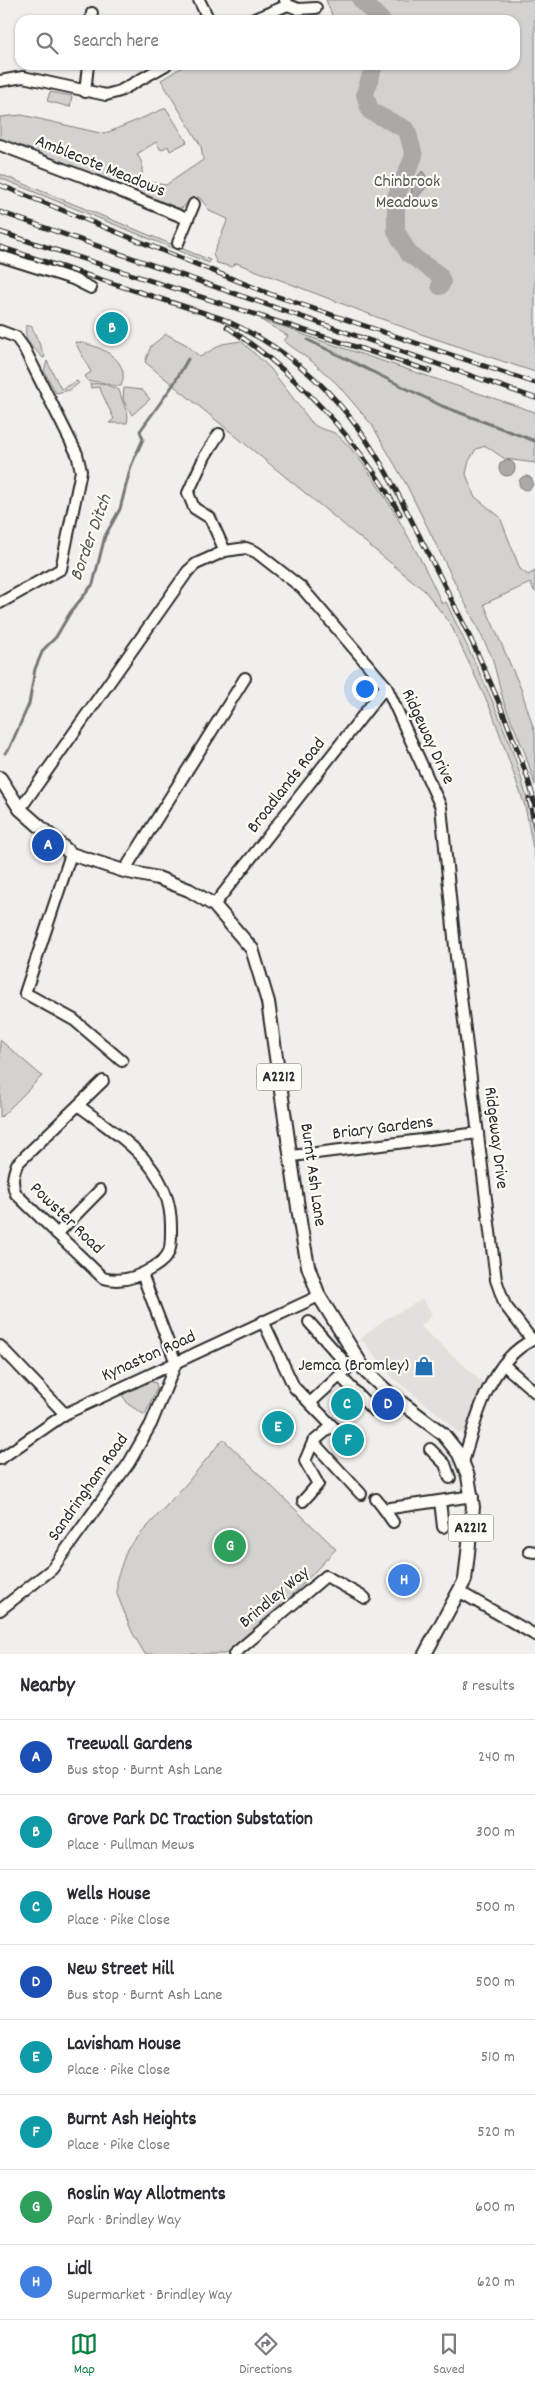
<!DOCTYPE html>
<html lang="en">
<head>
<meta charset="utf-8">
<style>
  :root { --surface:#fff; --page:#f2f2f3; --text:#2b2b33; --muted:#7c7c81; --line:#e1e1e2; --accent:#0b8043 }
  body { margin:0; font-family:Dekko,sans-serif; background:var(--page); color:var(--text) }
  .you { position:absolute; left:364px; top:688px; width:18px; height:18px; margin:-12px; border:4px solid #fff; border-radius:50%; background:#1a73e8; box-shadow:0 0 0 8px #1a73e833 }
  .badge { display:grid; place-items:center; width:32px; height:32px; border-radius:50%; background:var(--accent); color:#fff; font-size:16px; font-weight:700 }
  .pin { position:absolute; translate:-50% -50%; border:2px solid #fff; box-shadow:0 1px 5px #0006 }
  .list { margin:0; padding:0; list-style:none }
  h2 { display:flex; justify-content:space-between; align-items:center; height:65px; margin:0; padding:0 20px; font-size:21px }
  h2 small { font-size:16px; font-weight:400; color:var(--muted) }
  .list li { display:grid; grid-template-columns:32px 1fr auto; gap:15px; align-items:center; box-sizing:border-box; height:75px; padding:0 20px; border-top:1px solid var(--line) }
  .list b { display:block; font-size:19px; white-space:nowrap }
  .list p { margin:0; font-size:16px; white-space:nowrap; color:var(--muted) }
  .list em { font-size:16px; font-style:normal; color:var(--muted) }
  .icon { flex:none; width:28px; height:28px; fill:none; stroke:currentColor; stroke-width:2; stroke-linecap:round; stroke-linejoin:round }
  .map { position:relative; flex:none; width:535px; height:1654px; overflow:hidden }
  .search { position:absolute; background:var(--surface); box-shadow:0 1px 4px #0004; left:15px; right:15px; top:15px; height:55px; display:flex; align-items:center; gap:12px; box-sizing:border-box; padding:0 18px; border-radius:15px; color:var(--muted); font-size:19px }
  .sheet { height:665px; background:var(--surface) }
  nav { display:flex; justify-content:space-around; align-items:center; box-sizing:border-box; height:70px; border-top:1px solid var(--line); background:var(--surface); font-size:14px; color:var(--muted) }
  nav a { display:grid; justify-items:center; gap:2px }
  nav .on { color:var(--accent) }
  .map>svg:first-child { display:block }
</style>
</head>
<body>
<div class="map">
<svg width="535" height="1654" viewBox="0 0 535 1654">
  <rect width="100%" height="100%" fill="#f0efeb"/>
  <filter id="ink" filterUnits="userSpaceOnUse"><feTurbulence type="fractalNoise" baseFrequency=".02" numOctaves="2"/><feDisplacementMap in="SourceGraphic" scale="10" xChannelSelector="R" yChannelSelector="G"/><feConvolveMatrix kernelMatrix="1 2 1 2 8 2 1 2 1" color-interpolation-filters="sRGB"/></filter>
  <g filter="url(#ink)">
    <polygon fill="#e1e0dc" points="423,1299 432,1315 421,1327 482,1382 466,1432 458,1433 442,1417 394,1379 361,1339 384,1320"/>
    <g fill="#d3d2cf" stroke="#7f7e7d">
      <polygon points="326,0 535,0 535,372 421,334 236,263 232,267 217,263 213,255 228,219 211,212 199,197 193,198 182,208 176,208 58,160 0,140 0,117 22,115 104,134 166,108 187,142 170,151 168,146 161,150 156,142 137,154 142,163 142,181 166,185 203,160 201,146 161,80 186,65 515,65 515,20 334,20"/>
      <polygon points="50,92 72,96 70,107 47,101"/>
      <polygon points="0,174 210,260 209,263 0,178"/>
      <polygon points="261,320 295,330 304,335 535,412 535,463 505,459 486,446 476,449 469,461 466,474 474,496 500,517 520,569 528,575 535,571 535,592 530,583 484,604 521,689 535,733 535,785 525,753 504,703 492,657 406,484 372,425 337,384 314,363 284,341 288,336"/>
      <path d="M 26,325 L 32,327 L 45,357 L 43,358 C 32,345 24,345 26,325 Z"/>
      <path d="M 166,334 L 187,345 L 200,357 L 222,344 L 241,341 L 270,368 L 312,423 C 321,431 328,429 336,434 C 369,459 425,564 442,604 L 446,602 C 480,674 535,778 535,859 L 525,806 L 492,712 L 451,625 L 425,591 L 145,362 L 151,346 Z"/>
      <path d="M 75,342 C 95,343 133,359 121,386 C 110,387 101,379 89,382 L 85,376 L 91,372 Z"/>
      <polygon points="47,361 61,389 77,381 79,383 70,390 56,393 44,371"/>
      <polygon points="102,383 119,390 128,416 127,423 109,423 114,419 99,387 91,388 90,384"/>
      <polygon points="124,388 142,390 150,399 132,415 123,400"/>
      <polygon points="0,1040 42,1076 0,1118"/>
      <polygon points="149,1381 156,1383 157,1388 145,1415 129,1405 122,1395"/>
      <polygon points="223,1439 336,1549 269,1620 225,1654 145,1654 132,1632 117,1594 117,1578 127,1549 187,1483"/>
    </g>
    <g fill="#aaa9a7" stroke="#777775">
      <polygon points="422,171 425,174 427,186 416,199 411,200 412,184"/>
      <circle cx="507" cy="468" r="8"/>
      <circle cx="526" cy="483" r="7"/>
    </g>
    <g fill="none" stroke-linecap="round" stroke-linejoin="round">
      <g stroke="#777775" stroke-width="3">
        <polyline points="308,340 442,406 535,441"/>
        <polyline points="5,753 9,749 29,704 35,669 43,650 56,637 70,613 93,584 105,536 120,509 131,466 143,439 140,431 173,385 188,359"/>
      </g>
      <g stroke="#aaa9a7" stroke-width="18">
        <polyline points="361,0 381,20"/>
        <polyline points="374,65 365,94 370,111 407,130 414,156 396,197 396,231 409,254 439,275 442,282 440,286"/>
      </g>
      <defs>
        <g id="minor">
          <polyline points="199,0 209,20"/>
          <polyline points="288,5 298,9 316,8"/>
          <polyline points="91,20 92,13"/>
          <polyline points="252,20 288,5 285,0"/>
          <polyline points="0,81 23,77 106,95 120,91 166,65"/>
          <polyline points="85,92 88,65"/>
          <polyline points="0,145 95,181 187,219"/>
          <polyline points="178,243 194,204"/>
          <polyline points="0,256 73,279 91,288"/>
          <polyline points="0,331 16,337 24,348 77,454 81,471 61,569 0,603"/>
          <polyline points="219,434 205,456 188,493 194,508 210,518 225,551"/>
          <polyline points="20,809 188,571 196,564 225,551 246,548 256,552 302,588 386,686 441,807 456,957 496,1280 505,1305 532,1340"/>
          <polyline points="71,854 25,993 74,1020 122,1061"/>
          <polyline points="124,871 245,678"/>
          <polyline points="214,905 386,686"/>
          <path d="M 79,1106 C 123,1139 172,1167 171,1228 C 171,1248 172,1256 154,1267 C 139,1277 121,1283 103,1278 L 16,1194 C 11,1183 13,1175 17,1164 L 103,1081"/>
          <polyline points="292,1156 478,1133"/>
          <polyline points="57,1234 100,1190"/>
          <polyline points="142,1274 176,1363"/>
          <polyline points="263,1321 294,1387 337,1431"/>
          <polyline points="309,1322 349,1367 310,1403"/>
          <polyline points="0,1346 65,1414"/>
          <polyline points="504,1365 535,1392"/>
          <polyline points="340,1376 373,1410"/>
          <polyline points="332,1426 313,1442 361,1494"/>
          <polyline points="430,1449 445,1464 450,1478"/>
          <polyline points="0,1459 65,1414 319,1296"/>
          <path d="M 463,1463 C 475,1420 490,1358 535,1339"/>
          <polyline points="376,1499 384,1509 473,1496"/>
          <polyline points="303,1501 318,1484 305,1461 313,1442"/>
          <polyline points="440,1501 443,1527"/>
          <polyline points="384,1509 393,1522"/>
          <polyline points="529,1551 535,1552"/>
          <polyline points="460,1592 535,1635"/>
          <polyline points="0,1610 52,1569 129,1463 151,1424 176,1363"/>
          <polyline points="234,1654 326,1576 365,1598"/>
        </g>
        <polyline id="major" points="0,778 20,809 71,854 124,871 158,878 189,890 214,905 252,949 268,1002 301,1228 308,1266 319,1296 366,1372 390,1394 443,1434 459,1454 468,1476 473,1507 465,1580 425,1654"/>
      </defs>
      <use href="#minor" stroke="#2b2b2b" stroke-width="14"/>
      <use href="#major" stroke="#2b2b2b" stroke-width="16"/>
      <use href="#minor" stroke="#fdfcf7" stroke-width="10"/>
      <use href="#major" stroke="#fdfcf7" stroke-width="12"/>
      <defs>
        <g id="rail">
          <polyline points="0,185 270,294 535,383"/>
          <polyline points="0,212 535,398"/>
          <polyline points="0,232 430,371"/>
          <path d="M 0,247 L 223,319 C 267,339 306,366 338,403 C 377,447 402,502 429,555 C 459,613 488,672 511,733 C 520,756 530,781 535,805"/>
          <path d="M 227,327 C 297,373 359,441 400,514"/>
          <polyline points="529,799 535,825"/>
        </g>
      </defs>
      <use href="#rail" stroke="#2b2b2b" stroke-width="5"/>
      <use href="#rail" stroke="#fdfcf7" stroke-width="3" stroke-dasharray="9" stroke-linecap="butt"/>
    </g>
  </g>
  <defs>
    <symbol id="shop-bare" viewBox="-9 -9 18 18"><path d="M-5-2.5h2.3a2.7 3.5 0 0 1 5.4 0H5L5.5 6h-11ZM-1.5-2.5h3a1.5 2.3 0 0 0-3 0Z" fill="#1f6fb2" stroke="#fdfcf7" stroke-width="2.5" paint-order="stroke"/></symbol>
  </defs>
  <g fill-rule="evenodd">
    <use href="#shop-bare" x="410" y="1352" width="28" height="28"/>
  </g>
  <g text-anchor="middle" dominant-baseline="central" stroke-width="4.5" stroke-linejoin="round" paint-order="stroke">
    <g fill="#fdfcf7" stroke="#6a6a68" stroke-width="1">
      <rect x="256.5" y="1063.5" width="45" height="27" rx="4"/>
      <rect x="448.5" y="1514.5" width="45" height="27" rx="4"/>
    </g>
    <g font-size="16" font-weight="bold" fill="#2b2b2b">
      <text x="279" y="1077">A2212</text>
      <text x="471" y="1528">A2212</text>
    </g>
    <g font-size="18" fill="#2b2b2b" stroke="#fdfcf7">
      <text transform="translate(100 167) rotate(22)">Amblecote Meadows</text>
      <text transform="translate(427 737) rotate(65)">Ridgeway Drive</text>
      <text transform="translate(287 786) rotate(-52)">Broadlands Road</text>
      <text transform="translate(383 1129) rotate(-7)">Briary Gardens</text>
      <text transform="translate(495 1138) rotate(83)">Ridgeway Drive</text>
      <text transform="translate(312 1175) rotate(82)">Burnt Ash Lane</text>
      <text transform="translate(66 1219) rotate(44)">Powster Road</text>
      <text transform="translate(149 1357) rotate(-24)">Kynaston Road</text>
      <text transform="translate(89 1488) rotate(-55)">Sandringham Road</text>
      <text transform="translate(275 1598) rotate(-40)">Brindley Way</text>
    </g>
    <g font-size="18" fill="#555554" stroke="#fdfcf7">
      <text x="407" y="182">Chinbrook<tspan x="407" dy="21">Meadows</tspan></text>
    </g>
    <g font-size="18" fill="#2b2b2b" stroke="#fdfcf7" text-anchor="end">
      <text x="409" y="1366">Jemca (Bromley)</text>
    </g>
    <g font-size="19" font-style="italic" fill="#575756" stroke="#fdfcf7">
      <text transform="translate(92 538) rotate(-70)">Border Ditch</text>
    </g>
  </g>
</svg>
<div class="you"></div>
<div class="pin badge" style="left:48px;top:845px;background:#1a4fb4">A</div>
<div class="pin badge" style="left:112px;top:328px;background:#0f9aa8">B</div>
<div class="pin badge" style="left:347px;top:1404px;background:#0f9aa8">C</div>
<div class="pin badge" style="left:388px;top:1404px;background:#1a4fb4">D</div>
<div class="pin badge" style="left:278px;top:1427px;background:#0f9aa8">E</div>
<div class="pin badge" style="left:348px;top:1440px;background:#0f9aa8">F</div>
<div class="pin badge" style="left:230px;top:1546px;background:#2e9e5b">G</div>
<div class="pin badge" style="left:404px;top:1580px;background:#3f7fe0">H</div>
<div class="search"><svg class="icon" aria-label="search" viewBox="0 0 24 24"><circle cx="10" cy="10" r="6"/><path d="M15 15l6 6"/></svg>Search here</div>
</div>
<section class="sheet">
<h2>Nearby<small>8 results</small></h2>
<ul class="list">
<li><span class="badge" style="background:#1a4fb4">A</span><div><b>Treewall Gardens</b><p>Bus stop · Burnt Ash Lane</p></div><em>240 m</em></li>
<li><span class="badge" style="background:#0f9aa8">B</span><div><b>Grove Park DC Traction Substation</b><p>Place · Pullman Mews</p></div><em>300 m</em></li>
<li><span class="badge" style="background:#0f9aa8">C</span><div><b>Wells House</b><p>Place · Pike Close</p></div><em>500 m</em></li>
<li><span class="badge" style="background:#1a4fb4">D</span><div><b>New Street Hill</b><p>Bus stop · Burnt Ash Lane</p></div><em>500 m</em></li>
<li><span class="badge" style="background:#0f9aa8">E</span><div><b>Lavisham House</b><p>Place · Pike Close</p></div><em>510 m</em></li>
<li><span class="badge" style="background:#0f9aa8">F</span><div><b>Burnt Ash Heights</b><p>Place · Pike Close</p></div><em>520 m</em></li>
<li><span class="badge" style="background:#2e9e5b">G</span><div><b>Roslin Way Allotments</b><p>Park · Brindley Way</p></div><em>600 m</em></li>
<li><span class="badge" style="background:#3f7fe0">H</span><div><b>Lidl</b><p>Supermarket · Brindley Way</p></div><em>620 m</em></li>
</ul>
</section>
<nav>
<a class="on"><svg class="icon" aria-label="map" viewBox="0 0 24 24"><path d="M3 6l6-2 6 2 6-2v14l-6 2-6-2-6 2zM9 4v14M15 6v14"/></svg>Map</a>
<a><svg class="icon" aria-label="directions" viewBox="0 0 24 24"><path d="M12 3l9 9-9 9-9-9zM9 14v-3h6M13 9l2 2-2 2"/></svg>Directions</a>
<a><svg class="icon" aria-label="saved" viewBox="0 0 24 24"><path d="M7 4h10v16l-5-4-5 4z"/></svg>Saved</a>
</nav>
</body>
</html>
